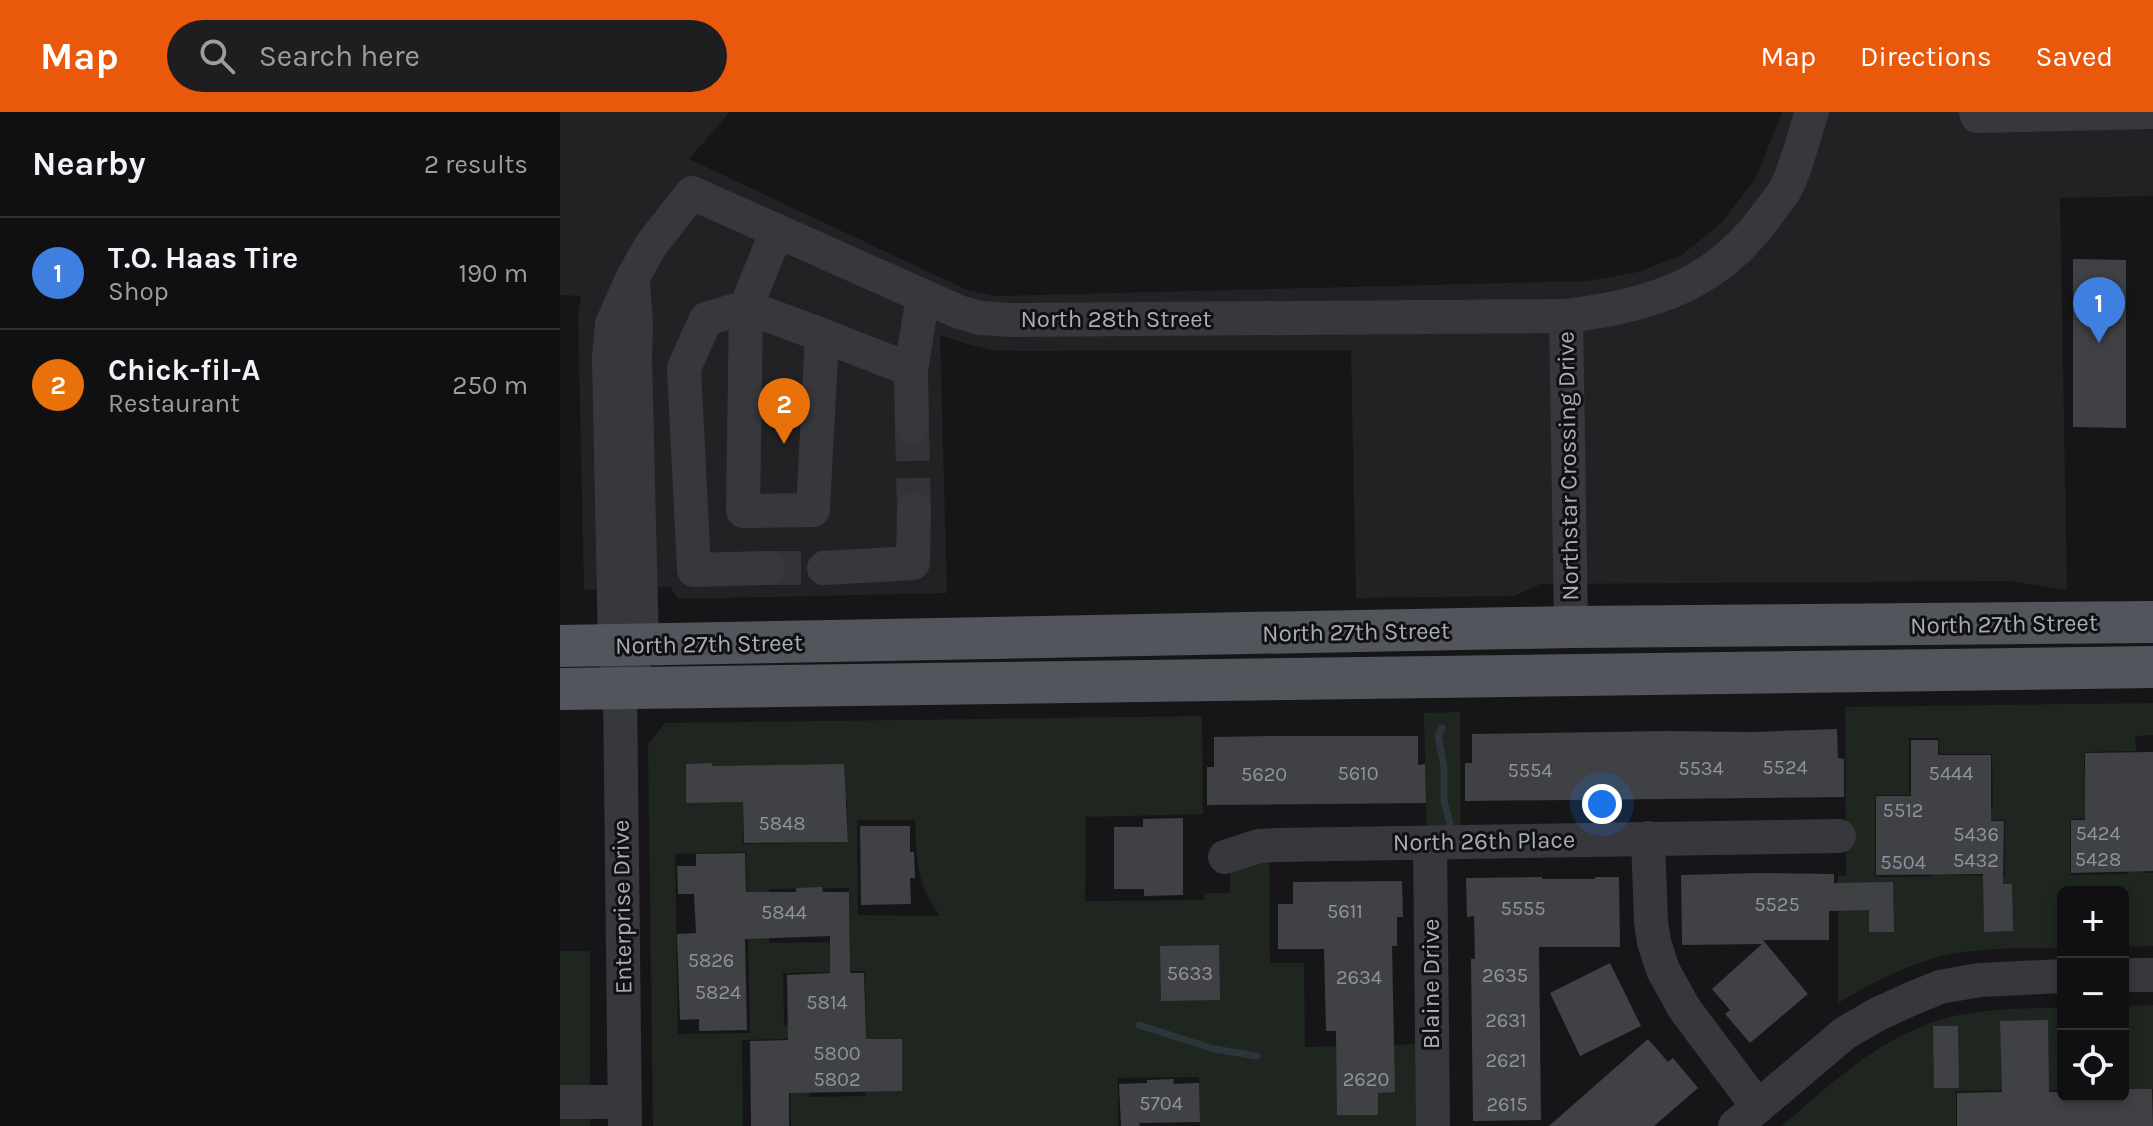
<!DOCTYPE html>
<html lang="en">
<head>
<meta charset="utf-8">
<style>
  :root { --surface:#101012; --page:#1e1e20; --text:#f1f3f6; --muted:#9c9d9f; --line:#303032; --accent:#ea580c }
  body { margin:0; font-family:Karla,sans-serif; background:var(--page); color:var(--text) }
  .controls { position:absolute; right:24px; bottom:24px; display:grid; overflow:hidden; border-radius:12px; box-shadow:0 4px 12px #0003 }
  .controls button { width:72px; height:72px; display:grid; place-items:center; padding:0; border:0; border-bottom:2px solid var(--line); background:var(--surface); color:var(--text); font:40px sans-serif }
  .you { position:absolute; left:1042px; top:692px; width:28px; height:28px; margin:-20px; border:6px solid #fff; border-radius:50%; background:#1a73e8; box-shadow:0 0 0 12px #1a73e833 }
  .badge { display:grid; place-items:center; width:52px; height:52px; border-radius:50%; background:var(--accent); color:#fff; font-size:26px; font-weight:700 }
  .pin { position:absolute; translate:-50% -66px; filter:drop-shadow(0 2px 4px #0008) }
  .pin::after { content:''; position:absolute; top:42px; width:28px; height:24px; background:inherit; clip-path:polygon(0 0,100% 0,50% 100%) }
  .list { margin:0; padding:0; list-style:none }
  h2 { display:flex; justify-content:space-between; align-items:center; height:104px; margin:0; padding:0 32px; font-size:34px }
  h2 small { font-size:26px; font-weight:400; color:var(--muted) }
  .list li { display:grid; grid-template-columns:52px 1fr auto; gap:24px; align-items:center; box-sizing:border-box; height:112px; padding:0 32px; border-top:2px solid var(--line) }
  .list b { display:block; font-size:30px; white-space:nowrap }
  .list p { margin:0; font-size:26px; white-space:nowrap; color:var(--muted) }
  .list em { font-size:26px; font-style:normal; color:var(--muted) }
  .icon { flex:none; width:44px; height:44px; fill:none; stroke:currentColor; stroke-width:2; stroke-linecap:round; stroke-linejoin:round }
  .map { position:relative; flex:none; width:1593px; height:1014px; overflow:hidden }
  header { display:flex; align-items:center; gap:48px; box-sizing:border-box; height:112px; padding:0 40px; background:var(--accent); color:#fff }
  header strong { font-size:38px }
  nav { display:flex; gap:44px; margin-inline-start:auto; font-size:28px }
  .search { width:560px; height:72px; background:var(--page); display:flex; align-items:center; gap:20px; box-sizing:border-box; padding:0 28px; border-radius:44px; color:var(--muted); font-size:30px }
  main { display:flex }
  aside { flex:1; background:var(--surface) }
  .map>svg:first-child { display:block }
</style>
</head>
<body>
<header>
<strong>Map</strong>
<div class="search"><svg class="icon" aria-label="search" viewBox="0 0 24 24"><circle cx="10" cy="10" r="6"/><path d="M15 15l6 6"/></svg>Search here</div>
<nav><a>Map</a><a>Directions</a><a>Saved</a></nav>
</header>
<main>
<aside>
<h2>Nearby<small>2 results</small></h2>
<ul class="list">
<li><span class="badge" style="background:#3f7fe0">1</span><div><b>T.O. Haas Tire</b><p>Shop</p></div><em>190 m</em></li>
<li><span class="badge" style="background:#e8710a">2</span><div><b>Chick-fil-A</b><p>Restaurant</p></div><em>250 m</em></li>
</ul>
</aside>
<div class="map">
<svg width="1593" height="1014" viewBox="0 0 1593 1014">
  <rect width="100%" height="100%" fill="#161618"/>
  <polygon fill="#222225" points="0,0 170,0 129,47 407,178 435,184 1028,169 1078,160 1122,143 1162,110 1196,66 1222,0 1593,0 1593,84 1500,86 1507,478 1450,469 980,472 955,484 796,486 791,238 460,239 433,238 407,232 380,223 387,481 119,487 110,475 24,478 18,203 21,184 0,183"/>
  <g fill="#1e261f" fill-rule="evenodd">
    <path d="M 1593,591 L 1593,623 L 1575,624 L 1576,639 L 1524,640 L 1525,694 L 1579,693 L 1582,680 L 1583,761 L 1593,761 L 1593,834 L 1563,835 L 1563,780 L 1503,780 L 1503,836 C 1464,836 1424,835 1386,843 C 1348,852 1311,871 1278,891 L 1278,764 L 1286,763 L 1285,595 ZM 1349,626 L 1379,626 L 1379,642 L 1432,642 L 1433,695 L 1376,696 L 1375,681 L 1349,680 ZM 1315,683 L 1372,683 L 1372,765 L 1315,765 ZM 1567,706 L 1568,762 L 1510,763 L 1510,707 ZM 1387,707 L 1445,708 L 1445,764 L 1387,763 Z"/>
    <path d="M 900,600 L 901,732 L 880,732 L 883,1014 L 640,1014 L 639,965 L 558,966 L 558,1014 L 231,1014 L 229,927 L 182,928 L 183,1014 L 93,1014 L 88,632 L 105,611 L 642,604 L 643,702 L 526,705 L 525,789 L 644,788 L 645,781 L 670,781 L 670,738 L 709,737 L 710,851 L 744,851 L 745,935 L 860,932 L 867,731 L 864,601 ZM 287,688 L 288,730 L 183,732 L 183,690 ZM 297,708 L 355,708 C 356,734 356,762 369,787 C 372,793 377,798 380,804 L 298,803 ZM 186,740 L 190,921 L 118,922 L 115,742 ZM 289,776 L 290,830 L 209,831 L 209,777 ZM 305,859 L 306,910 L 224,913 L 223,861 ZM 305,924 L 306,984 L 249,985 L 248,925 Z"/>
    <rect x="0" y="839" width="30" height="175"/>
    <polygon points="1593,893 1593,977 1563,977 1563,894"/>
    <path d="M 1503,896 L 1503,978 L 1396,979 L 1396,1014 L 1222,1014 C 1276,967 1331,915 1404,902 C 1437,896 1470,896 1503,896 Z"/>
  </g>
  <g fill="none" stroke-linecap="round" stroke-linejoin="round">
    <g stroke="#2c353c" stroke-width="7">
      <polyline points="882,616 878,624 884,655 884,689 892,719"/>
      <polyline points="579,913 654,937 697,944"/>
    </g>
  </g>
  <g fill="#404145">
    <polygon points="1513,147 1566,148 1566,316 1513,315"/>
    <polygon points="1277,617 1278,646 1284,647 1284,685 905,689 905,651 912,651 912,622 1108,619 1193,620"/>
    <polygon points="717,624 858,624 858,653 865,652 866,691 647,693 647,655 654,655 654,625"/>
    <polygon points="1351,628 1378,628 1378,643 1431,643 1431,709 1444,709 1443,772 1452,772 1453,819 1424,820 1423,762 1316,763 1316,684 1351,684"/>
    <polygon points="1593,640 1593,759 1511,761 1511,708 1525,708 1525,641"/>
    <polygon points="152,651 152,654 284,652 288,730 184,731 183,690 126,691 126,652"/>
    <polygon points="623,706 623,783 584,784 584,777 554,777 554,715 583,715 583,707"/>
    <polygon points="300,714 350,714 350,740 354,740 355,766 350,766 351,792 301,793"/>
    <polygon points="185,741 186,780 236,780 236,776 262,775 263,780 289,780 290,861 304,861 306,927 342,927 342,979 229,981 229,1014 191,1014 190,929 228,928 227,863 270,861 270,824 185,827 187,918 139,919 139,907 120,908 117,822 136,821 134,782 118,782 117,754 136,754 136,742"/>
    <polygon points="1199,761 1274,762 1274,771 1333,770 1334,820 1309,820 1309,798 1269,799 1269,828 1203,828 1248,882 1190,931 1165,902 1170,898 1152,877 1202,832 1122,833 1121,763"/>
    <polygon points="982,765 982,767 1035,767 1035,765 1059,765 1060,835 979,835 981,1008 913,1009 911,847 915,847 914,804 907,805 906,766"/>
    <polygon points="842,769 843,805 837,805 837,834 832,834 835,980 818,981 818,1003 777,1003 776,919 766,919 764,837 718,837 718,792 733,792 733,770"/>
    <polygon points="659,833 660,888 601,889 600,834"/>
    <polygon points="1050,851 1081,914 1020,944 990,881"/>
    <polygon points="1488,908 1489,980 1503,980 1503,984 1563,984 1564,977 1592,977 1593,1014 1397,1014 1397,981 1442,980 1440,909"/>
    <polygon points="1373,914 1398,914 1399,976 1374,976"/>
    <polygon points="1088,927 1108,950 1113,946 1138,976 1094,1014 989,1014"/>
    <polygon points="614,967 613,972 639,971 640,1010 579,1011 580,1014 561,1014 559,972 587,971 587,968"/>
  </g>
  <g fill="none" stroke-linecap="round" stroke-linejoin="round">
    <g stroke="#333438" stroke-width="34" stroke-dasharray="34 17" stroke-linecap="butt">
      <polyline points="352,315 354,398"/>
      <polyline points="207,456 264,456"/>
    </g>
    <g stroke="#37383d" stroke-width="34">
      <polyline points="1416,0 1417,4 1593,0"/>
      <polyline points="217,119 186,195 183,399 253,398 262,223 351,258"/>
      <polyline points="352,315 351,258 363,184"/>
      <polyline points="207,456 134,458 124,256 146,207 186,195 262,223"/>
      <polyline points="264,456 353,451 354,398"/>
      <path d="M 1011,515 L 1006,204 C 1090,194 1158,173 1208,101 C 1214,93 1221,85 1226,76 C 1237,54 1244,23 1252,0"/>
      <polyline points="71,554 82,534 75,247 76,212 73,170"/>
      <polyline points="1088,726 1091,810 1094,830 1103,858 1124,896 1198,995"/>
      <polyline points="870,731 873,1014"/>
      <polyline points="665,745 699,734 718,733 1279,724"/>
      <polyline points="1563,863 1593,863"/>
      <polyline points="0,990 64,990"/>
      <polyline points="65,1014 60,576 55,534 49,245 52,212 73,165 91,133 132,81 399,200 420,206 452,208 1006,204"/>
      <polyline points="1175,1014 1285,921 1318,902 1353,886 1380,875 1419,868 1503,864"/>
    </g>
    <g stroke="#53555c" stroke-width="42">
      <polyline points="0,534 1011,515 1593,510"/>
      <polyline points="0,577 1593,555"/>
    </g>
  </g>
  <g text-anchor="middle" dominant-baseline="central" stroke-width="6" stroke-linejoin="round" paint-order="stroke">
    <g font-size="20" fill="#8e929b">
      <text x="1225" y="655">5524</text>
      <text x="1141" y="656">5534</text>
      <text x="970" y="658">5554</text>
      <text x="798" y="661">5610</text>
      <text x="1391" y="661">5444</text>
      <text x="704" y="662">5620</text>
      <text x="1343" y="698">5512</text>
      <text x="222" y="711">5848</text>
      <text x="1538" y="721">5424</text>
      <text x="1416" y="722">5436</text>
      <text x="1538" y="747">5428</text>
      <text x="1416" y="748">5432</text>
      <text x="1343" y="750">5504</text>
      <text x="1217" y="792">5525</text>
      <text x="963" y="796">5555</text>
      <text x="785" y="799">5611</text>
      <text x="224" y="800">5844</text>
      <text x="151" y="848">5826</text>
      <text x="630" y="861">5633</text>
      <text x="945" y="863">2635</text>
      <text x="799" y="865">2634</text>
      <text x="158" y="880">5824</text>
      <text x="267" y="890">5814</text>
      <text x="946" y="908">2631</text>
      <text x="277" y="941">5800</text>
      <text x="946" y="948">2621</text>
      <text x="277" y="967">5802</text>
      <text x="806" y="967">2620</text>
      <text x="601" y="991">5704</text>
      <text x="947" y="992">2615</text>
    </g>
    <g font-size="24" fill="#a8adb8" stroke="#111113">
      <text x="556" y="207">North 28th Street</text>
      <text transform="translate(1008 354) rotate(-91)">Northstar Crossing Drive</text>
      <text transform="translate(1444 512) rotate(-1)">North 27th Street</text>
      <text transform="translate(796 520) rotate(-1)">North 27th Street</text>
      <text transform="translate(149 532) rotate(-1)">North 27th Street</text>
      <text transform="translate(924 729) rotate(-1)">North 26th Place</text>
      <text transform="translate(62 795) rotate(-91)">Enterprise Drive</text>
      <text transform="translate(871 872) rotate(-90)">Blaine Drive</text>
    </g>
  </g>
</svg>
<div class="controls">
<button>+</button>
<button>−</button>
<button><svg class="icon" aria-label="locate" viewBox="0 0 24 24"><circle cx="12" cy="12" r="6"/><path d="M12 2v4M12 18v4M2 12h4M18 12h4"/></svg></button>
</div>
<div class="you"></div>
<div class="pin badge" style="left:1539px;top:231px;background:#3f7fe0">1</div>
<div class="pin badge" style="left:224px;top:332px;background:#e8710a">2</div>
</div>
</main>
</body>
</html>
